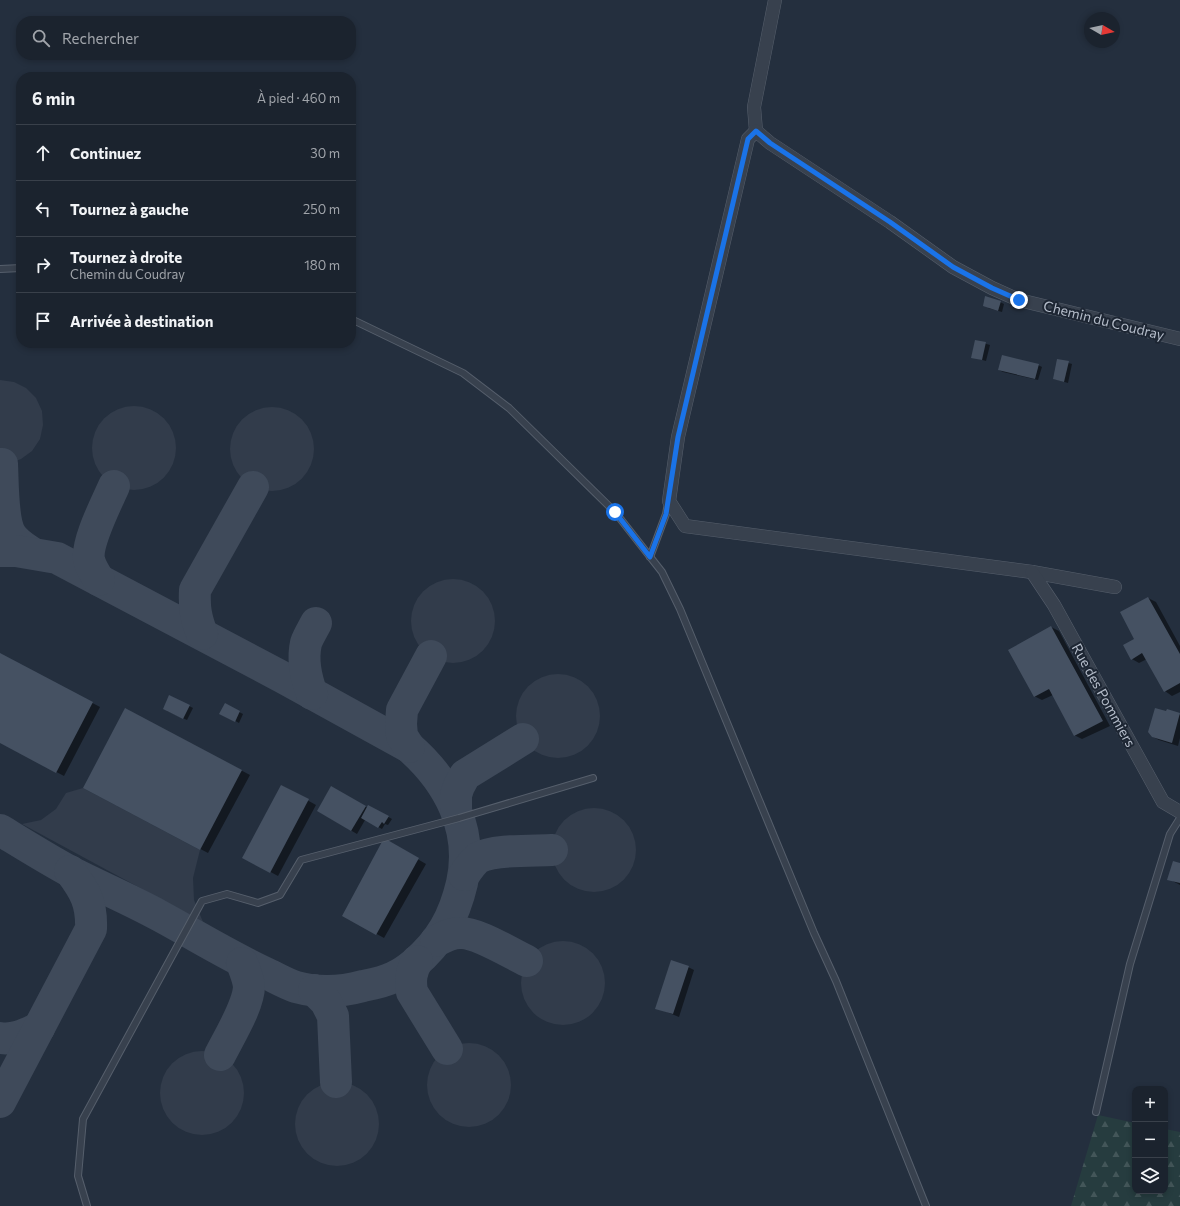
<!DOCTYPE html>
<html lang="fr">
<head>
<meta charset="utf-8">
<style>
  :root { --surface:#1b232e; --page:#242b36; --text:#f1f3f6; --muted:#a0a4aa; --line:#39404a }
  body { margin:0; font-family:Commissioner,sans-serif; background:var(--page); color:var(--text) }
  .controls { position:absolute; right:12px; bottom:12px; display:grid; overflow:hidden; border-radius:8px; box-shadow:0 2px 6px #0003 }
  .controls button { width:36px; height:36px; display:grid; place-items:center; padding:0; border:0; border-bottom:1px solid var(--line); background:var(--surface); color:var(--text); font:20px sans-serif }
  .compass { position:absolute; left:1084px; top:12px; width:36px; height:36px; border-radius:50%; background:var(--surface); box-shadow:0 2px 6px #0003; rotate:99deg }
  .stop { position:absolute; width:12px; height:12px; margin:-9px; border:3px solid #1a73e8; border-radius:50%; background:#fff }
  .stop.end { background:#1a73e8; border-color:#fff; box-shadow:0 1px 4px #0008 }
  .list { margin:0; padding:0; list-style:none }
  h2 { display:flex; justify-content:space-between; align-items:center; height:52px; margin:0; padding:0 16px; font-size:17px }
  h2 small { font-size:13px; font-weight:400; color:var(--muted) }
  .list li { display:grid; grid-template-columns:26px 1fr auto; gap:12px; align-items:center; box-sizing:border-box; height:56px; padding:0 16px; border-top:1px solid var(--line) }
  .list b { display:block; font-size:15px; white-space:nowrap }
  .list p { margin:0; font-size:13px; white-space:nowrap; color:var(--muted) }
  .list em { font-size:13px; font-style:normal; color:var(--muted) }
  .icon { flex:none; width:22px; height:22px; fill:none; stroke:currentColor; stroke-width:2; stroke-linecap:round; stroke-linejoin:round }
  .map { position:relative; flex:none; width:1180px; height:1206px; overflow:hidden }
  .search { position:absolute; background:var(--surface); box-shadow:0 2px 6px #0003; left:16px; top:16px; width:340px; height:44px; display:flex; align-items:center; gap:10px; box-sizing:border-box; padding:0 14px; border-radius:16px; color:var(--muted); font-size:15px }
  .panel { position:absolute; background:var(--surface); box-shadow:0 2px 6px #0003; left:16px; top:72px; width:340px; height:276px; border-radius:16px }
  .map>svg:first-child { display:block }
</style>
</head>
<body>
<div class="map">
<svg width="1180" height="1206" viewBox="0 0 1180 1206">
  <defs>
    <pattern id="forest-firs" width="22" height="20" patternUnits="userSpaceOnUse"><rect width="22" height="20" fill="#263c3f"/><path d="M5 1l3.5 6h-7zM16 11l3.5 6h-7z" fill="#435659"/></pattern>
  </defs>
  <rect width="100%" height="100%" fill="#242f3e"/>
  <g fill="#323c4b">
    <polygon points="0,380 14,382 26,388 36,398 42,411 43,425 40,439 32,451 21,459 8,464 0,464"/>
    <circle cx="134" cy="448" r="42"/>
    <circle cx="272" cy="449" r="42"/>
    <circle cx="453" cy="621" r="42"/>
    <circle cx="558" cy="716" r="42"/>
    <polygon points="83,788 200,850 193,878 194,900 203,922 22,824 41,820 56,809 66,793"/>
    <circle cx="594" cy="850" r="42"/>
    <circle cx="563" cy="983" r="42"/>
    <circle cx="469" cy="1085" r="42"/>
    <circle cx="202" cy="1093" r="42"/>
    <circle cx="337" cy="1124" r="42"/>
  </g>
  <polygon fill="url(#forest-firs)" points="1098,1115 1135,1123 1135,1191 1165,1191 1165,1129 1180,1132 1180,1206 1071,1206"/>
  <g fill="#0007">
    <polygon points="1000,302 1004,304 1002,312 988,308"/>
    <polygon points="976,341 990,345 986,361 972,357"/>
    <polygon points="1058,360 1072,364 1068,383 1054,379"/>
    <polygon points="1038,365 1042,367 1038,380 1003,372 999,370"/>
    <polygon points="1148,598 1156,602 1180,646 1180,692 1172,696 1165,691 1147,659 1139,663 1132,659 1136,640"/>
    <polygon points="1051,627 1059,631 1110,726 1082,739 1074,735 1053,695 1042,700 1034,696"/>
    <polygon points="0,654 100,707 64,776 0,742"/>
    <polygon points="170,696 193,708 187,720 167,711"/>
    <polygon points="225,705 243,714 239,723 221,713"/>
    <polygon points="125,709 250,775 208,853 92,792"/>
    <polygon points="1168,710 1180,715 1180,738 1178,746 1159,740 1153,737"/>
    <polygon points="282,786 316,805 278,876 243,857"/>
    <polygon points="331,787 368,808 369,806 392,819 388,825 385,824 382,829 365,820 357,834 318,811"/>
    <polygon points="385,840 426,864 384,938 344,916"/>
    <polygon points="1180,864 1180,885 1169,879"/>
    <polygon points="688,967 694,970 679,1017 657,1008"/>
  </g>
  <g fill="none" stroke-linecap="round" stroke-linejoin="round">
    <g stroke="#3f4a5a" stroke-width="32">
      <path d="M 2,464 C 3,482 2,521 11,535 C 16,543 25,548 32,553"/>
      <path d="M 0,551 L 16,551 L 57,558 L 284,678 L 409,747 C 448,781 474,829 462,883 C 454,917 441,941 414,964 C 408,969 401,974 394,977 C 384,982 373,984 363,986 C 341,992 318,993 296,987 C 287,984 278,979 270,975 C 232,958 197,936 160,916 C 131,900 100,887 71,872 C 47,859 23,844 0,830"/>
      <path d="M 99,580 C 95,574 91,568 89,560 C 86,543 106,504 114,486"/>
      <path d="M 202,634 C 196,618 194,608 195,590 L 253,487"/>
      <path d="M 312,694 C 306,678 302,661 306,643 C 308,637 313,629 316,623"/>
      <polyline points="409,747 402,736 401,724 402,710 431,656"/>
      <polyline points="456,808 456,795 459,786 465,775 523,739"/>
      <path d="M 464,875 C 468,869 472,863 478,858 C 493,849 534,851 552,850"/>
      <path d="M 436,941 C 444,937 451,933 460,933 C 477,932 510,953 527,961"/>
      <path d="M 417,961 C 411,972 410,980 412,992 L 447,1049"/>
      <polyline points="314,990 326,1002 333,1016 336,1082"/>
      <path d="M 0,1038 C 14,1040 26,1034 39,1028"/>
      <path d="M 220,1055 C 229,1037 249,1005 249,986 C 248,978 245,971 242,963"/>
      <path d="M 0,1102 L 91,929 C 92,903 85,891 70,871"/>
    </g>
  </g>
  <g fill="#455162">
    <polygon points="985,296 1001,301 998,311 983,306"/>
    <polygon points="975,340 986,342 982,360 971,358"/>
    <polygon points="1002,355 1039,364 1035,379 998,370"/>
    <polygon points="1057,359 1069,361 1064,382 1053,379"/>
    <polygon points="1148,597 1180,654 1180,683 1164,692 1142,653 1131,660 1123,645 1134,639 1120,612"/>
    <polygon points="1051,626 1103,721 1074,736 1049,689 1034,697 1008,650"/>
    <polygon points="0,653 93,702 56,773 0,743"/>
    <polygon points="169,695 190,705 183,719 163,709"/>
    <polygon points="225,703 240,711 235,722 219,714"/>
    <polygon points="125,708 242,770 200,850 83,788"/>
    <polygon points="1155,708 1166,711 1167,709 1180,713 1172,743 1152,737 1148,732"/>
    <polygon points="281,785 309,799 270,873 242,858"/>
    <polygon points="331,786 366,806 351,831 317,811"/>
    <polygon points="368,805 389,816 384,824 382,822 378,828 361,818"/>
    <polygon points="384,838 419,858 376,935 342,916"/>
    <polygon points="1173,861 1180,863 1180,883 1167,880"/>
    <polygon points="671,960 689,966 673,1014 655,1009"/>
  </g>
  <g fill="none" stroke-linecap="round" stroke-linejoin="round">
    <defs>
      <g id="lane">
        <polyline points="0,269 21,268"/>
        <polyline points="351,319 463,373 509,408 615,512 662,572 680,609 814,933 836,981 926,1206"/>
        <polyline points="650,557 666,514 668,503"/>
        <polyline points="1096,1112 1130,964 1170,834 1180,818"/>
        <polyline points="87,1206 78,1176 83,1119 202,901 227,894 258,903 280,895 301,860 459,818 593,778"/>
      </g>
      <g id="street">
        <polyline points="775,0 754,107 756,131 770,143 890,222 953,267 992,288 1019,300 1180,339"/>
        <polyline points="756,131 748,139 678,437 669,501 685,526 1032,572 1115,587"/>
        <polyline points="1032,572 1054,605 1163,802 1180,812"/>
      </g>
    </defs>
    <use href="#lane" stroke="#565f6c" stroke-width="8"/>
    <use href="#street" stroke="#565f6c" stroke-width="14"/>
    <use href="#lane" stroke="#38414e" stroke-width="6"/>
    <use href="#street" stroke="#38414e" stroke-width="13"/>
  </g>
  <g fill="none" stroke-linecap="round" stroke-linejoin="round">
    <polyline stroke="#1a73e8" stroke-width="5" points="615,512 650,557 666,514 678,437 748,139 756,131 770,143 890,222 953,267 992,288 1019,300"/>
  </g>
  <g text-anchor="middle" dominant-baseline="central" stroke-width="4" stroke-linejoin="round" paint-order="stroke">
    <g font-size="14" fill="#b4bcc9" stroke="#1d2633">
      <text transform="translate(1104 320) rotate(14)">Chemin du Coudray</text>
      <text transform="translate(1104 695) rotate(61)">Rue des Pommiers</text>
    </g>
  </g>
</svg>
<div class="controls">
<button>+</button>
<button>−</button>
<button><svg class="icon" aria-label="layers" viewBox="0 0 24 24"><path d="M12 4l9 5-9 5-9-5zM3 14l9 5 9-5"/></svg></button>
</div>
<svg class="compass" viewBox="-18 -18 36 36"><path d="M0-13l5 13h-10z" fill="#e53935"/><path d="M0 13l5-13h-10z" fill="#a0a4aa"/></svg>
<div class="stop" style="left:615px;top:512px"></div>
<div class="stop end" style="left:1019px;top:300px"></div>
<div class="search"><svg class="icon" aria-label="search" viewBox="0 0 24 24"><circle cx="10" cy="10" r="6"/><path d="M15 15l6 6"/></svg>Rechercher</div>
<section class="panel">
<h2>6 min<small>À pied · 460 m</small></h2>
<ul class="list">
<li><svg class="icon" aria-label="ahead" viewBox="0 0 24 24"><path d="M12 20V5M6 11l6-6 6 6"/></svg><div><b>Continuez</b></div><em>30 m</em></li>
<li><svg class="icon" aria-label="left" viewBox="0 0 24 24"><path d="M17 20v-9H6M10 6l-5 5 5 5"/></svg><div><b>Tournez à gauche</b></div><em>250 m</em></li>
<li><svg class="icon" aria-label="right" viewBox="0 0 24 24"><path d="M7 20v-9h11M14 6l5 5-5 5"/></svg><div><b>Tournez à droite</b><p>Chemin du Coudray</p></div><em>180 m</em></li>
<li><svg class="icon" aria-label="arrive" viewBox="0 0 24 24"><path d="M6 21V4h12l-3 4 3 4H6"/></svg><div><b>Arrivée à destination</b></div></li>
</ul>
</section>
</div>
</body>
</html>
